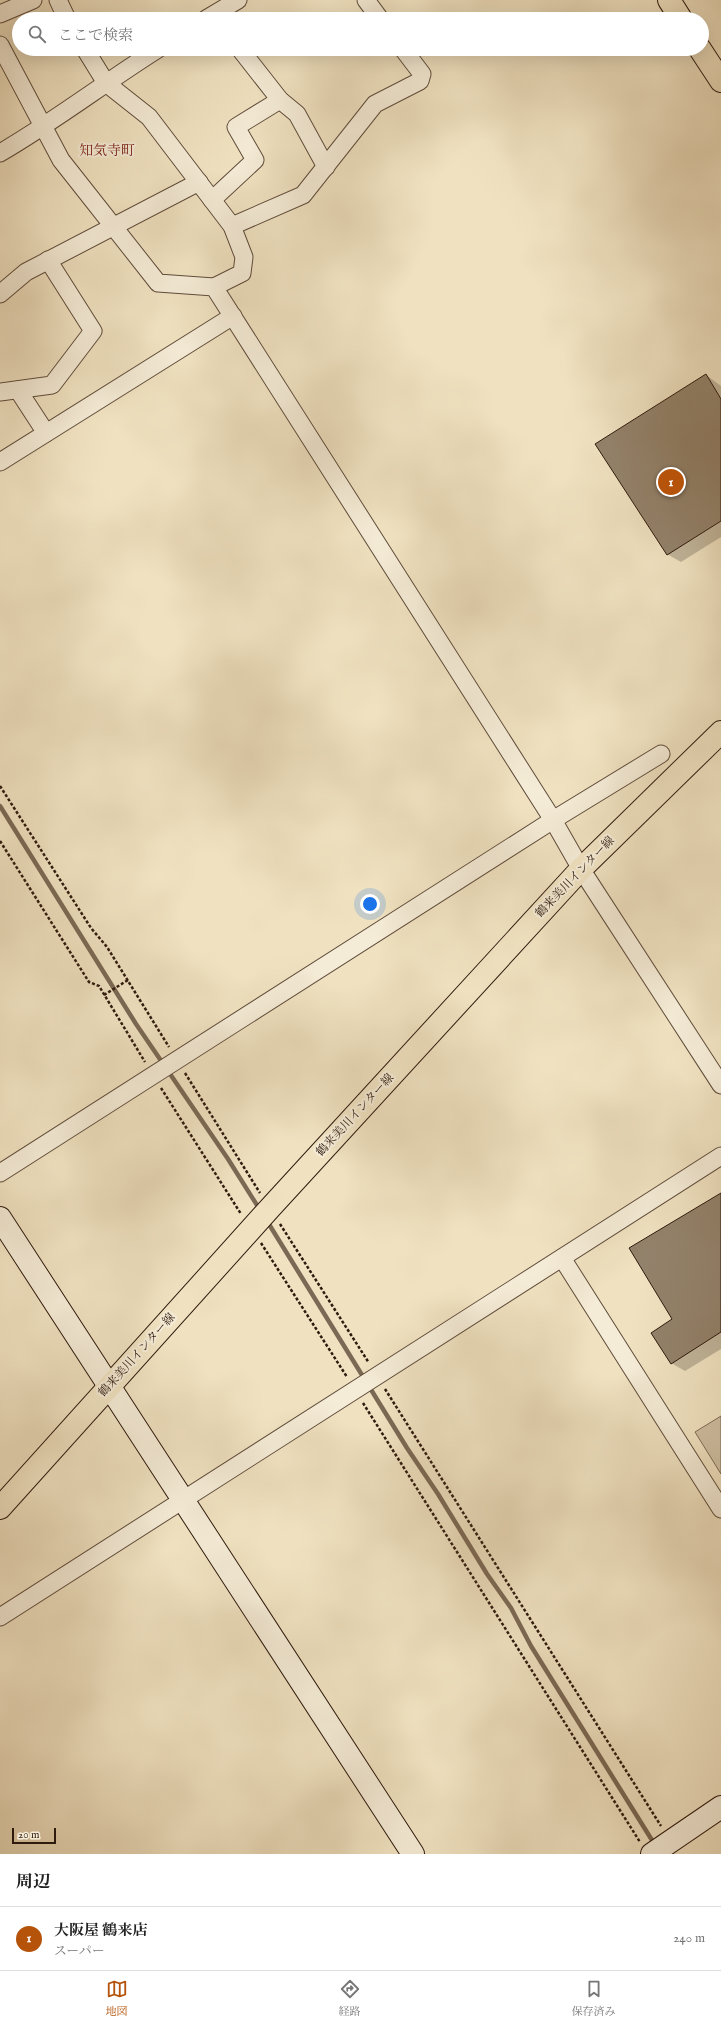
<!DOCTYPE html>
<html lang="ja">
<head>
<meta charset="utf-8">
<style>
  :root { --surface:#fff; --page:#f6f6f6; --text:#222; --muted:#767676; --line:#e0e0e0; --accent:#b45309 }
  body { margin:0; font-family:"IM FELL English","Noto Serif JP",serif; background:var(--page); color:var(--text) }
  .scale { position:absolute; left:12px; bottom:10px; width:44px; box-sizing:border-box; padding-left:4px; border:2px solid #2f1a0e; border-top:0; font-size:11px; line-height:14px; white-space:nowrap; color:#2f1a0e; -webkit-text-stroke:3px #f5ecd7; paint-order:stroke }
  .you { position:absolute; left:370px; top:904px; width:14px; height:14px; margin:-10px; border:3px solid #fff; border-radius:50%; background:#1a73e8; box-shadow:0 0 0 6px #1a73e833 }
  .badge { display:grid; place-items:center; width:26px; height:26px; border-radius:50%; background:var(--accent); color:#fff; font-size:13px; font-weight:700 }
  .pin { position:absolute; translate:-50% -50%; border:2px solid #fff; box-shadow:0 1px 4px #0006 }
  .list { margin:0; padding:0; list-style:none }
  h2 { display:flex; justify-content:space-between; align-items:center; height:52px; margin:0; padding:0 16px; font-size:17px }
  h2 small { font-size:13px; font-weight:400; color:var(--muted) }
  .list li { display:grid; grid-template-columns:26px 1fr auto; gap:12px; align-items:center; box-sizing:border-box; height:64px; padding:0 16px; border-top:1px solid var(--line) }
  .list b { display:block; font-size:15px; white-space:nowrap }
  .list p { margin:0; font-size:13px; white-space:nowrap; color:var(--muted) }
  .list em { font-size:13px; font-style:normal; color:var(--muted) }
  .icon { flex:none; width:22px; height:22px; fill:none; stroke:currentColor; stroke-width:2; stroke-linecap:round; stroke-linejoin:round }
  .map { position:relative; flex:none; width:721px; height:1854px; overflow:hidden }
  .search { position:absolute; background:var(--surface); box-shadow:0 4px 16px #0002; left:12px; right:12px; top:12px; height:44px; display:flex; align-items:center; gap:10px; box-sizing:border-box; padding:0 14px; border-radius:22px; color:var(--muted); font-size:15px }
  .sheet { height:116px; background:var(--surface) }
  nav { display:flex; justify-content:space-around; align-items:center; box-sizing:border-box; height:56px; border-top:1px solid var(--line); background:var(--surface); font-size:11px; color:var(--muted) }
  nav a { display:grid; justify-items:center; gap:2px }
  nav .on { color:var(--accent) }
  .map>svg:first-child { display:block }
</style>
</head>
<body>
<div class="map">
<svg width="721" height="1854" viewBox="0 0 721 1854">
  <rect width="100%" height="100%" fill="#f0e2c1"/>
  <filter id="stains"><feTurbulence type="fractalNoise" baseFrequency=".005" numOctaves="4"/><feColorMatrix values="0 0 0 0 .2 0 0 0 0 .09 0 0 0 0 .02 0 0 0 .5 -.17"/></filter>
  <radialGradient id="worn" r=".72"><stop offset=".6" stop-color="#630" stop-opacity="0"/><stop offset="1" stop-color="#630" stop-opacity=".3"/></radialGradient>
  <polygon fill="#cfc0a3" stroke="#7f6d58" points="721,1416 721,1474 695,1432"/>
  <g fill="#0003">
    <polygon points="706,375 721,386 721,537 681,562 667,554"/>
    <polygon points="721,1194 721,1349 685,1371 671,1363 673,1319"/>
  </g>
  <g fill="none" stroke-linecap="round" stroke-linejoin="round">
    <g stroke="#7b6955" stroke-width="4.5">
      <polyline points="0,806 136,1024 228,1159 260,1210"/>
      <polyline points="267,1221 407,1448 438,1494 487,1574 511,1608 531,1646 655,1845"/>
    </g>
  </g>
  <g fill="#93826b" stroke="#2f1a0e">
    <polygon points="706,374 721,399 721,521 667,555 595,444"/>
    <polygon points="721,1193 721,1332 671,1364 651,1333 672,1319 629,1248"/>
  </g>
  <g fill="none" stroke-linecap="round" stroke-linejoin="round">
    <defs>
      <g id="street">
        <polyline points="58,0 67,19"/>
        <polyline points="366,0 380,19"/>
        <polyline points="0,14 33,0"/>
        <polyline points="206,19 238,0"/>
        <polyline points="0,45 61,160 158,283 214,287 553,820 581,869 721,1085"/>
        <polyline points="85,49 106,83 149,117 232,226 244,257 242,273 214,287"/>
        <polyline points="240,49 280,100 297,114 326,167"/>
        <path d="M 0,153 C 55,121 104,83 158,49"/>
        <polyline points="212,200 255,160 236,127 280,100"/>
        <polyline points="232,226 303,195 375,104 420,81 422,74 403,49"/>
        <polyline points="0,294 26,272 199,182"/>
        <polyline points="18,390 46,433"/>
        <polyline points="0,392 52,385 93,331 48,260"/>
        <polyline points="0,462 233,316"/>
        <polyline points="0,1173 553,820 661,754"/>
        <polyline points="562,1258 721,1509"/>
        <polyline points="0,1617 721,1156"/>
      </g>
      <g id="secondary">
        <polyline points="0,1218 413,1854"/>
        <polyline points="652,1854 721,1807"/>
      </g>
      <polyline id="primary" points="0,1508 270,1208 581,869 721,732"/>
      <g id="highway">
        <polyline points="669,0 681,19"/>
        <polyline points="700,49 721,81"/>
      </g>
    </defs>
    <use href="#street" stroke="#5f4c3b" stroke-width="19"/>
    <use href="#secondary" stroke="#2f1a0e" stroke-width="24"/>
    <use href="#primary" stroke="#2f1a0e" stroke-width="24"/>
    <use href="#highway" stroke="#2f1a0e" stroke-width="24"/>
    <g stroke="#2f1a0e" stroke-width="2.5" stroke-dasharray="3 2" stroke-linecap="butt">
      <polyline points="0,786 91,928 107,947 169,1047"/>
      <polyline points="0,841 89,982 99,986 145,1062"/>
      <polyline points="104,995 128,980"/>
      <polyline points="185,1073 260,1193"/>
      <polyline points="161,1088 241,1214"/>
      <polyline points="280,1224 369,1363"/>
      <polyline points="261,1243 347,1377"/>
      <polyline points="385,1389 661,1826"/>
      <polyline points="363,1403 640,1842"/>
    </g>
    <use href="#street" stroke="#f5ecd7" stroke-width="17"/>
    <use href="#secondary" stroke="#f5ecd7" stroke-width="22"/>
    <use href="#primary" stroke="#f0e2c1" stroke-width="22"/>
    <use href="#highway" stroke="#f0e2c1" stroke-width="22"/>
  </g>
  <g text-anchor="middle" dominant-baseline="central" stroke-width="4" stroke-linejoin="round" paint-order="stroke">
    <g font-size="12" fill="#2f1a0e" stroke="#f5ecd7">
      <text transform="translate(575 877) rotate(-46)">鶴来美川インター線</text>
      <text transform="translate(355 1115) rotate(-47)">鶴来美川インター線</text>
      <text transform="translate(137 1355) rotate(-48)">鶴来美川インター線</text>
    </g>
    <g font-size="14" fill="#7a1f14" stroke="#f5ecd7">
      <text x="107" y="151">知気寺町</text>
    </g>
  </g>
  <rect width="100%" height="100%" filter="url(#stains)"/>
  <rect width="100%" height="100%" fill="url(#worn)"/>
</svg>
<div class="scale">20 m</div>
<div class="you"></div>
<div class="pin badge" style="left:671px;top:482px">1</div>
<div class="search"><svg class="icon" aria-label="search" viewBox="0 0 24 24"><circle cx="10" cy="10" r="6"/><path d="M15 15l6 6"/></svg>ここで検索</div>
</div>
<section class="sheet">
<h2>周辺<small></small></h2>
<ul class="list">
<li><span class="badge">1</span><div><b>大阪屋 鶴来店</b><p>スーパー</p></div><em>240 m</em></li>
</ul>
</section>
<nav>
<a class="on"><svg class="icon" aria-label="map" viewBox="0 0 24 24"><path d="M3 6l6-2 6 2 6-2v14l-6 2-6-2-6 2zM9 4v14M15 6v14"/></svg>地図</a>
<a><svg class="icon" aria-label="directions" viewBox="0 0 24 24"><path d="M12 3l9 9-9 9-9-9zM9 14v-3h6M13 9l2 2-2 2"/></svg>経路</a>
<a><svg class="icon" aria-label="saved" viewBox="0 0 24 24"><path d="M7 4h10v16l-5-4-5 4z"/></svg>保存済み</a>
</nav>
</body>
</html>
